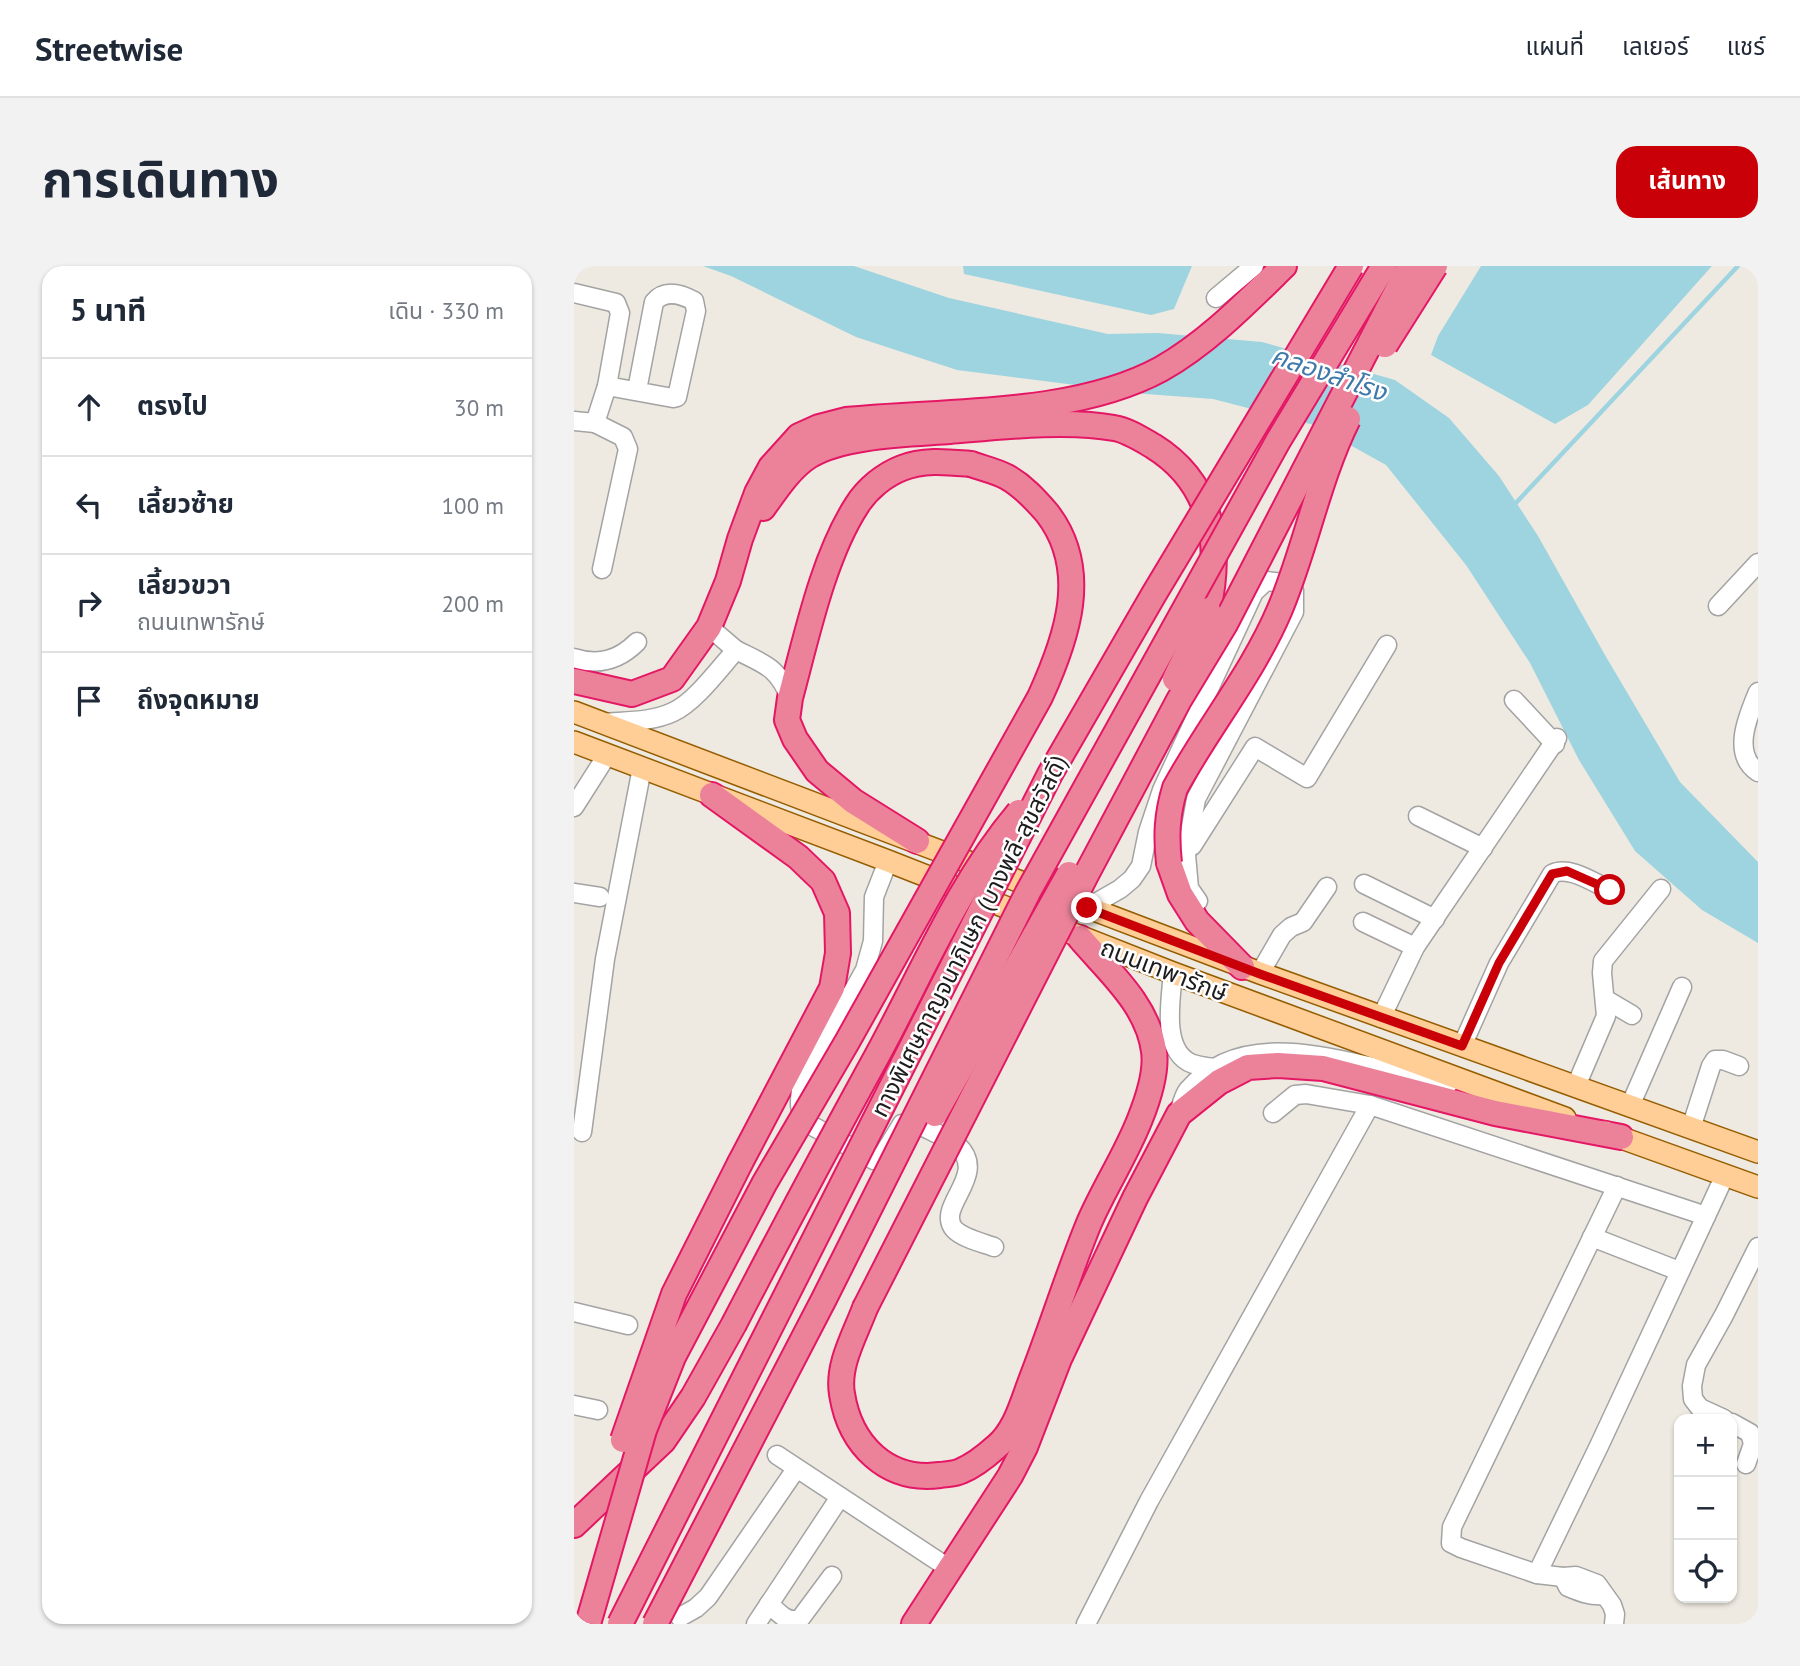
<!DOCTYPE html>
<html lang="th">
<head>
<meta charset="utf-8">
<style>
  :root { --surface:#fff; --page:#f2f2f3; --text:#1f2937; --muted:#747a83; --line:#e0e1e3; --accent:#c90008 }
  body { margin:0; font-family:"PT Sans","Noto Sans Thai",sans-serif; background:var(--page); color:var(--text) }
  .controls { position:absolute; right:21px; bottom:21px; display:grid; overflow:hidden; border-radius:14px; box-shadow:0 2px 5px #0004 }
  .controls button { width:63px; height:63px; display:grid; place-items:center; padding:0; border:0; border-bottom:2px solid var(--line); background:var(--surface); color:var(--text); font:35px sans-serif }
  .stop { position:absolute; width:21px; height:21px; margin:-16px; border:5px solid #c90008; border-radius:50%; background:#fff }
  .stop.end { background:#c90008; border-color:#fff; box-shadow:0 2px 7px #0008 }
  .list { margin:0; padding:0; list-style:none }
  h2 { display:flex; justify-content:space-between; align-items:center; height:91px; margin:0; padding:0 28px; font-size:30px }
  h2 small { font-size:23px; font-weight:400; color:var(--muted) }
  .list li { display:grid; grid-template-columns:46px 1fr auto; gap:21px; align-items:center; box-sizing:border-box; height:98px; padding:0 28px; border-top:2px solid var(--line) }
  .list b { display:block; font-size:26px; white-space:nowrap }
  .list p { margin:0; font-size:23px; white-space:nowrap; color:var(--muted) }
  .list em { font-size:23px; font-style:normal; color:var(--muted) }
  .icon { flex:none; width:38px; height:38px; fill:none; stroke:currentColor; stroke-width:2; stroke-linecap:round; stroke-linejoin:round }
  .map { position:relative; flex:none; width:1184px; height:1358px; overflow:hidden; border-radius:21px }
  header { display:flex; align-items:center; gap:42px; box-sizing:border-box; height:98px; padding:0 35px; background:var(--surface); border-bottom:2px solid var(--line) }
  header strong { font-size:33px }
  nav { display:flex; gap:38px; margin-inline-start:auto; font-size:24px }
  .intro { display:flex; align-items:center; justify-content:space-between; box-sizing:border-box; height:168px; padding:0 42px }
  h1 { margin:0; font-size:49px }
  .button { padding:18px 32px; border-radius:21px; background:var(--accent); color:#fff; font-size:24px; font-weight:700 }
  main { display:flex; gap:42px; padding:0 42px }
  aside { flex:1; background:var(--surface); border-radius:21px; box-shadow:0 2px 5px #0004 }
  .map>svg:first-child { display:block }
</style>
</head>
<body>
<header>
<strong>Streetwise</strong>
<nav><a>แผนที่</a><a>เลเยอร์</a><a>แชร์</a></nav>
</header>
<div class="intro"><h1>การเดินทาง</h1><a class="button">เส้นทาง</a></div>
<main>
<aside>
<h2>5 นาที<small>เดิน · 330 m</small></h2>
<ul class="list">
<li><svg class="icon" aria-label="ahead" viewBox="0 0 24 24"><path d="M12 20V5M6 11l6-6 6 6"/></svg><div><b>ตรงไป</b></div><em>30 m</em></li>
<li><svg class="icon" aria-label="left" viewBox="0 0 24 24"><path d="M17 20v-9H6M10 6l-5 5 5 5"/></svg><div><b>เลี้ยวซ้าย</b></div><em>100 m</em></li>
<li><svg class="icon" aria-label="right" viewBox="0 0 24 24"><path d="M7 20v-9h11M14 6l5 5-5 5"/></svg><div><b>เลี้ยวขวา</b><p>ถนนเทพารักษ์</p></div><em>200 m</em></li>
<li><svg class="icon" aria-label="arrive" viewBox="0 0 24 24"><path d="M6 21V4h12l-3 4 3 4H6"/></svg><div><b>ถึงจุดหมาย</b></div></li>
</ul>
</aside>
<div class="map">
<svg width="1184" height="1358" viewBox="0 0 1184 1358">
  <rect width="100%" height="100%" fill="#efeae1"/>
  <g fill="#9ed4e0">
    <polygon points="129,0 280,0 375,32 534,68 584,67 688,76 821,114 875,152 925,210 964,270 1031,389 1106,516 1184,596 1184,677 1128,644 1061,585 1005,494 956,397 892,299 812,199 740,159 639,133 572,128 383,104 282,71 157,10"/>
    <polygon points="389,0 618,0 600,43 577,49 390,8"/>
    <polygon points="907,0 1138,0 1014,139 981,158 857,89 864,70"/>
  </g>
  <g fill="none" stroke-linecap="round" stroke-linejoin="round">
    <polyline stroke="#9ed4e0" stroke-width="4.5" points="940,239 1164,0"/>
    <defs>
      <g id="minor">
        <polyline points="0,27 42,37 46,47 33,120 21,157 0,155"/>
        <polyline points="642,32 680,0"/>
        <path d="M 33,120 L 99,132 L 103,131 L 122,45 L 120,35 C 107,28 91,23 80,36 L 63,124"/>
        <polyline points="21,157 49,171 54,183 28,303"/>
        <polyline points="1144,340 1184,297"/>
        <path d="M 162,384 C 190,398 204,401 216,432"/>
        <path d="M 0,392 C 25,400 45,394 63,376"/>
        <path d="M 1184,426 C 1174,450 1157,488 1184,506"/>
        <polyline points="940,434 981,478"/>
        <path d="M 29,457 C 52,455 78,456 99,446 C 121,436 145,403 162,384 L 135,361"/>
        <polyline points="0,541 33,489"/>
        <polyline points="844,550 909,582"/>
        <polyline points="618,580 681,481 733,512 813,379"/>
        <path d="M 314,595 L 300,631 L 299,675 L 291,704 L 228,816 C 226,832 223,844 233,857 L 300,894 L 309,889 L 328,858 C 343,856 351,862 364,868 C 370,871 378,874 383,879 C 416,909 361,940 380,963 C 388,972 409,977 420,981"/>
        <polyline points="790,618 861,653"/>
        <polyline points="0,627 26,631"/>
        <polyline points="513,642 546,623 558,613 567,600 574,566 588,524 680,326 692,315 710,317 720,325 720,346 622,533 612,589 615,622 624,635"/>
        <polyline points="789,656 841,681"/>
        <path d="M 599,707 C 597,732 588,779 613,795 C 619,800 631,800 639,802"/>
        <polyline points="686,707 708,669 717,661 729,656 753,621"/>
        <polyline points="1031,733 1058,749"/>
        <polyline points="807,752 841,681 983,472"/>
        <path d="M 888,780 L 925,697 L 978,608 C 995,599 1020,617 1036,624"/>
        <polyline points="1002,820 1032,750 1028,707 1029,695 1087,623"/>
        <polyline points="1056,840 1108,721"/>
        <polyline points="699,847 721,829 732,828 796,839 1132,950 1151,909"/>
        <path d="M 605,848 C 607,841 609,830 614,824 C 660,771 731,786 790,799 C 818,805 847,811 875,817"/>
        <polyline points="1117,862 1137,800 1141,794 1149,794 1165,800"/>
        <polyline points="8,866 31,693 68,502"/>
        <polyline points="1018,971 1105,1005"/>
        <polyline points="0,1046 54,1059"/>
        <polyline points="0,1139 24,1144"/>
        <polyline points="1150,1153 1126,1142 1119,1133 1118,1120 1122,1099 1150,1049 1184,981"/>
        <polyline points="1158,1157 1176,1167 1179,1178 1172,1198"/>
        <polyline points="203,1189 376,1303"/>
        <polyline points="963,1308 1025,1180 1132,950"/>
        <path d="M 989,1311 L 994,1321 C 1006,1326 1016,1330 1029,1329"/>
        <path d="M 195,1338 C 204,1346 213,1358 226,1353 L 258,1310"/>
        <polyline points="106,1351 122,1342 134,1331 222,1203"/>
        <polyline points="182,1358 266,1231"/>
        <polyline points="512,1358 575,1235 796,839"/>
        <polyline points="1040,1358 1041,1348 1038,1339 1023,1318 1002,1310 989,1311 963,1308 887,1282 877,1277 878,1261 1043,920"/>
      </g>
      <g id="major">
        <polyline points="0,446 686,707 1184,886"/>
        <polyline points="0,476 314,595 599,707 991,852"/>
        <polyline points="1031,866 1184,921"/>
      </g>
      <g id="highway">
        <path d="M 189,242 C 202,224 216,202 235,190 C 268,169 336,168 376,165 C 424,161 493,153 540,162 C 553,164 567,173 579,180 C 639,217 648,280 634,344"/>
        <path d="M 0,415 L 58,428 L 98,413 L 135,361 L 154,315 L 166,273 L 183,227 L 197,201 L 225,170 L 245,161 L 272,154 C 371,144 499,151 587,103 C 633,77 672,37 710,0"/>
        <polyline points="138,529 224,591 249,615 263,647 264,687 258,722 166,897"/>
        <path d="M 343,575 L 279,535 L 243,505 L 221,473 L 213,454 L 216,432 C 232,373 249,291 283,239 C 293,223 310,209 328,202 C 350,193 374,196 397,198"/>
        <polyline points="595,597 606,628 623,655 668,701"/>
        <path d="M 291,1042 C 281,1069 263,1099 268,1128 C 276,1179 313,1216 366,1209 C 373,1208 381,1208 387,1205 C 399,1200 412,1190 422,1181 C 442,1165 449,1135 458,1112 C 478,1061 494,1008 515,957 C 530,922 552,889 566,853 C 574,833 583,806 580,785 C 574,739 535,706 506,672"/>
        <polyline points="0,1259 89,1175 119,1131 160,1058"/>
        <polyline points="340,1358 436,1210 451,1181 485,1093 561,932 605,848 645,816 674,801 704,799 749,802 921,847 1047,871"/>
      </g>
    </defs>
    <use href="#minor" stroke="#a3a3a3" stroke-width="21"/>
    <use href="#major" stroke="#955d00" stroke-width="24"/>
    <use href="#highway" stroke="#e41765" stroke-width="28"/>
    <use href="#minor" stroke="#fff" stroke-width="18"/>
    <use href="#major" stroke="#ffcd96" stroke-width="21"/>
    <use href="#highway" stroke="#ec829a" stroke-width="24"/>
    <defs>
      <g id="highway-bridge">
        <polyline points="811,79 861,0"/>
        <polyline points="601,413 634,344"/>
        <path d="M 595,597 C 592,570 593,548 601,522 C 634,461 679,407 706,343 C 732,281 744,213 774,153"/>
        <polyline points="361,848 495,608"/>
        <polyline points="291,1042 512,609 605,434 651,358 836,0"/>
        <path d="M 160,1058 C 205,971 251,885 298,799 C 346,713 381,622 445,546"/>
        <polyline points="49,1174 100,1028 166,897"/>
        <path d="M 14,1358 L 70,1164 L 99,1091 L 190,918 L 273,776 L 466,431 C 493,372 517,304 473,247 C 461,233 449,220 433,211 C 422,205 408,202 397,198"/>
        <polyline points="46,1358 476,508 580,328 777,0"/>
        <polyline points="81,1358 250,1033 454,626 704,175 810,0"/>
      </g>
    </defs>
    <use href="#highway-bridge" stroke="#e41765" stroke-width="28" stroke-linecap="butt"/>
    <use href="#highway-bridge" stroke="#ec829a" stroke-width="24"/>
  </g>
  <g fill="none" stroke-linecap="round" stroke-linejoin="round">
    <polyline stroke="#c90008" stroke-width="9" points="513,642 686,708 888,780 925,697 978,608 993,605 1036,624"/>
  </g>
  <g text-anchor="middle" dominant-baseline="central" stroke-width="5" stroke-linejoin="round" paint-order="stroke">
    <g font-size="24" fill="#1c1c1c" stroke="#fff">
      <text transform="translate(395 670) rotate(-63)">ทางพิเศษกาญจนาภิเษก (บางพลี-สุขสวัสดิ์)</text>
      <text transform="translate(590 704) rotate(21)">ถนนเทพารักษ์</text>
    </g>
    <g font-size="26" font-style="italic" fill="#407aaa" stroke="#fff">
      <text transform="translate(755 107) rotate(19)">คลองสำโรง</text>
    </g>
  </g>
</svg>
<div class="controls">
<button>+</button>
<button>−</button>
<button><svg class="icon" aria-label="locate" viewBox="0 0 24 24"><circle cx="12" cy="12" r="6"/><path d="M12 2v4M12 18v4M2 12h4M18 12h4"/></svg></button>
</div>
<div class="stop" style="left:1036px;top:624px"></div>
<div class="stop end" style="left:513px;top:642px"></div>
</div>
</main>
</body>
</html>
